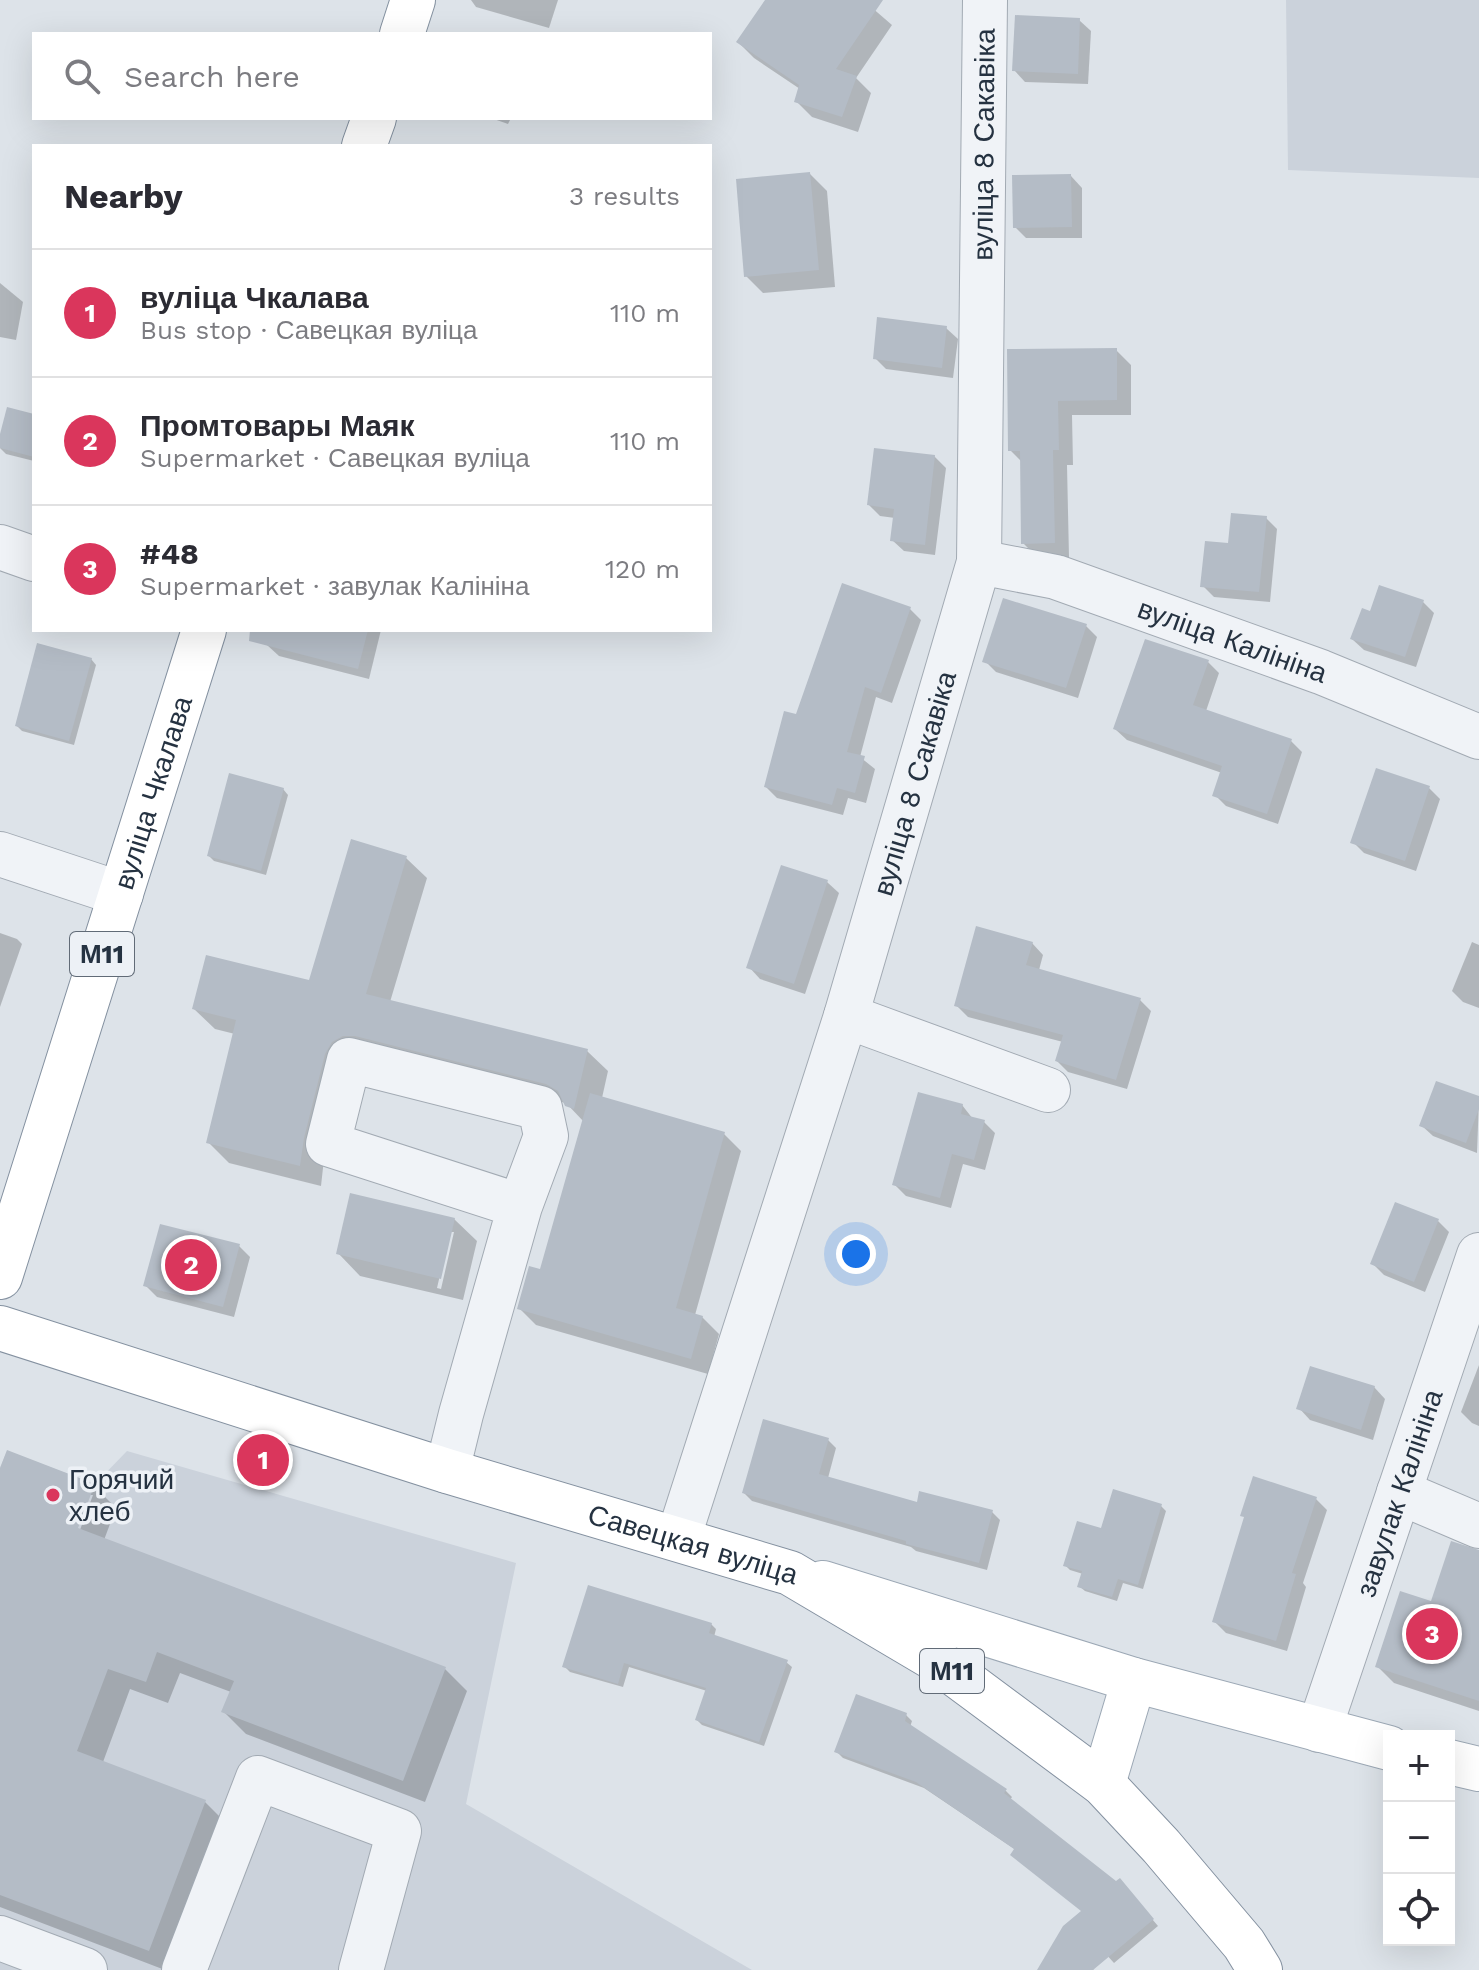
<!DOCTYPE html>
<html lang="en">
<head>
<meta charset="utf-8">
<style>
  :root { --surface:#fff; --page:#f7f7f7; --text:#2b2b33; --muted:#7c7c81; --line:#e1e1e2; --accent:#da365c }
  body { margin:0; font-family:"Work Sans",sans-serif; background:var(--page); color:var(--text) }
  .controls { position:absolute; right:24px; bottom:24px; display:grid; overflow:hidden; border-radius:0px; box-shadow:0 8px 32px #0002 }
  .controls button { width:72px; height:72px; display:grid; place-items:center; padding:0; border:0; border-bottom:2px solid var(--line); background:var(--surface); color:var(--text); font:40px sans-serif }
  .you { position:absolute; left:856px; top:1254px; width:28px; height:28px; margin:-20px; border:6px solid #fff; border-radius:50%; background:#1a73e8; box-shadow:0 0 0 12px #1a73e833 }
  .badge { display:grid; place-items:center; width:52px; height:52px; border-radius:50%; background:var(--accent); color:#fff; font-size:26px; font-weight:700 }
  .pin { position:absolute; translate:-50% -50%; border:4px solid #fff; box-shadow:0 2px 8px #0006 }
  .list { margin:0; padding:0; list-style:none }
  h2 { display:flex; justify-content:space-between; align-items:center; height:104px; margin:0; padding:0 32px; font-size:34px }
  h2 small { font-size:26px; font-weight:400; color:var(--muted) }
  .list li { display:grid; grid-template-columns:52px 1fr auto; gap:24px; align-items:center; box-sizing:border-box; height:128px; padding:0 32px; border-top:2px solid var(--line) }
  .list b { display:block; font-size:30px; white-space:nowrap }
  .list p { margin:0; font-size:26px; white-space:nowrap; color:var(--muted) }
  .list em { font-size:26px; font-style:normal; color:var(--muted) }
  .icon { flex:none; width:44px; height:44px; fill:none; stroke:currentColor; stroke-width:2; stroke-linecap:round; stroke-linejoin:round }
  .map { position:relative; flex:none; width:1479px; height:1970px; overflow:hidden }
  .search { position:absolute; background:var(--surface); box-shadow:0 8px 32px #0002; left:32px; top:32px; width:680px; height:88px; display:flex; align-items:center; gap:20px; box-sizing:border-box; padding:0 28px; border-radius:0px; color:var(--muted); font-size:30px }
  .panel { position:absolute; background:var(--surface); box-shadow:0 8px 32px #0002; left:32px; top:144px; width:680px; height:488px; border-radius:0px }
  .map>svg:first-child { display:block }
</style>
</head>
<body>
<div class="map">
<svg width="1479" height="1970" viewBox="0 0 1479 1970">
  <rect width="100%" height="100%" fill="#dde3e9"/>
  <g fill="#cbd2db">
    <polygon points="1286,0 1479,0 1479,178 1288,170"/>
    <polygon points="7,1451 95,1484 127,1451 516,1563 466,1804 752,1970 0,1970 0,1468"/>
  </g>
  <g fill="#0003" fill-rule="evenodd">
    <polygon points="471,0 558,0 549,28 476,7"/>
    <polygon points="767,0 863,0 892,25 856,78 871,93 858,132 812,117 796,101 800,89 754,58 738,42"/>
    <polygon points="1079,20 1091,31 1088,84 1025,82 1014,70"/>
    <polygon points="491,118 511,118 508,124"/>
    <polygon points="810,174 827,191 835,287 763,293 746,276"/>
    <polygon points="1071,176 1082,188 1082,238 1026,238 1015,227"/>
    <polygon points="0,283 23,302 16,340 0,337"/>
    <polygon points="946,328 958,339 953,378 886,369 875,358"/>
    <polygon points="1116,350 1131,365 1131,415 1072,415 1073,465 1067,465 1069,557 1038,558 1023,543 1022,462 1010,450 1009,351"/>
    <polygon points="34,416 34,461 6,454 0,448 0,442"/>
    <polygon points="934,456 946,468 935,555 904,551 892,540 895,518 880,516 869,505"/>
    <polygon points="1266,518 1277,529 1270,602 1214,597 1203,586 1230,546"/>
    <polygon points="1423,602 1434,613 1416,667 1364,650 1352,639 1371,613"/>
    <polygon points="910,609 921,620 892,703 876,697 860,757 875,769 866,803 848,798 843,815 777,798 766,787 798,716"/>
    <polygon points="1086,626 1097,637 1078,698 996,672 985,661"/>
    <polygon points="271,630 381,630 369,679 279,656 267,645"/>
    <polygon points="91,659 96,665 74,745 22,731 17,726"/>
    <polygon points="1208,662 1219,673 1206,711 1291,741 1302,752 1278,824 1226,806 1215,795 1222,773 1127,740 1115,729"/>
    <polygon points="1429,788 1440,799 1416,871 1364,853 1353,842"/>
    <polygon points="283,789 288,795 266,875 214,861 209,856"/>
    <polygon points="406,858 427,878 390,1002 587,1051 608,1071 602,1098 724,1134 741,1151 695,1315 702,1317 719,1334 708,1374 536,1325 519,1308 541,1272 584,1122 566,1103 377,1056 324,1159 321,1186 229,1163 208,1142 235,1034 215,1029 194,1009 310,982"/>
    <polygon points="782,867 827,882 839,893 805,994 760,979 749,967"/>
    <polygon points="0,933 17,939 22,944 0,1007"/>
    <polygon points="1472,942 1479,945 1479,1008 1463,1002 1452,991"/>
    <polygon points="1032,943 1043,955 1039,970 1140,1000 1151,1011 1127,1089 1068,1072 1057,1061 1063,1042 968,1017 956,1005"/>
    <polygon points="1479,1099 1477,1153 1433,1136 1421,1125"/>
    <polygon points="962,1105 973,1119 984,1122 995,1133 985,1170 963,1164 951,1208 906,1196 895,1185"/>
    <path d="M 454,1219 L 477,1241 L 463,1300 L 360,1276 L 338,1253 ZM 450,1232 L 454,1232 L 441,1289 L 437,1288 Z"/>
    <polygon points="1438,1221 1449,1232 1425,1292 1384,1275 1373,1264"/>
    <polygon points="239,1246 250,1257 234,1317 157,1297 146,1286"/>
    <polygon points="1479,1365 1479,1426 1472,1423 1461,1412"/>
    <polygon points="1374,1387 1385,1399 1373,1440 1310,1420 1299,1408"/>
    <polygon points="828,1440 836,1448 828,1478 918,1505 992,1512 1000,1520 987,1570 916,1551 911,1547 752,1501 744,1493"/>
    <path d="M 0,1474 L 94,1486 L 116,1508 L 104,1540 L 445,1669 L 467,1691 L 425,1802 L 246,1734 L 224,1712 L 231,1692 L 180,1673 L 168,1703 L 130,1689 L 103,1762 L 205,1802 L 227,1824 L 165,1970 L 0,1907 ZM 89,1495 L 93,1495 L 77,1538 L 73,1537 Z"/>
    <polygon points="1316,1499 1327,1510 1303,1583 1306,1587 1287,1651 1226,1633 1214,1621"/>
    <polygon points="1161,1506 1166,1511 1143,1589 1123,1583 1117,1601 1085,1591 1079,1586 1083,1574 1070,1570 1065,1565 1103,1530"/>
    <polygon points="1479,1552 1479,1711 1394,1683 1377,1666"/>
    <polygon points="711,1624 716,1629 714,1637 786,1662 792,1667 764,1746 702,1725 697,1720 707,1691 629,1667 623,1687 570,1672 565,1667"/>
    <polygon points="906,1715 912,1721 910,1727 1006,1791 1012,1797 1010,1800 1116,1883 1125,1887 1158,1926 1114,1963 1104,1952 1093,1970 1039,1970 1083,1911 1016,1850 924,1788 843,1758 837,1752"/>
  </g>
  <g fill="#b4bcc6">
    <polygon points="765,0 883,0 836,69 857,76 842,117 794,102 799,85 736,42"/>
    <polygon points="1015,15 1080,18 1078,74 1012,71"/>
    <polygon points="810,172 819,270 744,277 736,179"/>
    <polygon points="1071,174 1072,227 1013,228 1012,175"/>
    <polygon points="877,317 947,326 942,368 873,359"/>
    <polygon points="1117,348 1117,400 1058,401 1059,450 1053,450 1055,543 1021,544 1020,451 1008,451 1007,349"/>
    <polygon points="7,407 34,414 34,457 0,448 0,434"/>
    <polygon points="874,448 935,455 925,545 890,541 894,509 867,505"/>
    <polygon points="1231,513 1267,516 1259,592 1200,587 1205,541 1228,543"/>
    <polygon points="842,583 911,607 881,693 865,687 847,752 865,756 855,793 837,788 832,805 764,787 784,711 796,714"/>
    <polygon points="1379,585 1424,600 1405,657 1350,639 1362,608 1370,611"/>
    <polygon points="1003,598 1087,624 1066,688 982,662"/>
    <polygon points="250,630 368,630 358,669 249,641"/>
    <polygon points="1145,639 1209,660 1193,705 1292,739 1267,814 1212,796 1222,766 1113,729"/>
    <polygon points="37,643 92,658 69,741 15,726"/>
    <polygon points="1376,768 1430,786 1405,861 1350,843"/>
    <polygon points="229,773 284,788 261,871 207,856"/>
    <polygon points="351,839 407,856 366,994 588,1049 574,1109 565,1106 558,1091 546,1084 355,1036 343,1036 332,1042 325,1054 304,1138 300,1166 206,1143 236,1020 192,1009 206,955 309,980"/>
    <polygon points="781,865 828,880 794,984 746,968"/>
    <polygon points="976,926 1033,942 1026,965 1141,998 1116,1080 1055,1061 1063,1035 954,1006"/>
    <polygon points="1436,1081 1479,1096 1479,1109 1466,1143 1419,1126"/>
    <polygon points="918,1092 963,1104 961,1114 985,1120 974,1160 952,1154 940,1198 892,1185"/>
    <polygon points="590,1093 725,1132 676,1308 703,1316 691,1359 517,1309 529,1266 540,1269"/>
    <polygon points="350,1193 455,1218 441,1279 336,1254"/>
    <polygon points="1395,1202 1439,1219 1414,1282 1370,1264"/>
    <polygon points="160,1224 240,1244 223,1307 143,1286"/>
    <polygon points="1310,1366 1375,1386 1361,1430 1296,1409"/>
    <polygon points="763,1419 829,1438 819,1474 917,1502 919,1491 993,1510 979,1563 906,1544 906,1541 742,1493"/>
    <polygon points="7,1450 95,1484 78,1528 446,1667 403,1781 221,1712 234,1681 157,1652 146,1682 108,1669 77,1751 206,1800 149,1951 0,1895 0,1468"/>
    <polygon points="1253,1476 1317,1497 1292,1573 1296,1574 1276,1641 1212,1622 1244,1517 1240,1516"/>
    <polygon points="1113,1489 1162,1504 1138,1585 1118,1579 1112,1597 1077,1587 1082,1571 1063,1566 1077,1521 1101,1528"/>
    <polygon points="1451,1541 1479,1550 1479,1701 1375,1667 1400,1591 1431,1601"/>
    <polygon points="588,1585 712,1623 709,1633 788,1660 759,1742 695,1720 706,1688 624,1663 618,1684 562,1667"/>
    <polygon points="856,1694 907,1713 905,1721 1007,1789 1004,1793 1116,1881 1120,1878 1154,1919 1093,1970 1037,1970 1063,1926 1081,1911 1010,1855 1014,1849 916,1782 834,1752"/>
  </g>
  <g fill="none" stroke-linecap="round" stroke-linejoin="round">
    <defs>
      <g id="minor">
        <polyline points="0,547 34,559"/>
        <path id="s1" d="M 979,562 L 1056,577 L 1321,672 L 1479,737"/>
        <polyline points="0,854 121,894"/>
        <polyline points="846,1016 1048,1090"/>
        <polyline points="447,1471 461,1414 520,1206 546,1136 540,1108 349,1060 328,1144 520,1206"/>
        <polyline points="1399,1492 1479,1526"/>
        <path id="s2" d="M 678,1539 L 846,1016 L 979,562 L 985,0"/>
        <path id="s3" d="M 1319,1730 L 1479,1255"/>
        <polyline points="0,1938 85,1970"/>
        <polyline points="184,1970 258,1778 399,1831 361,1970"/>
      </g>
      <g id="major">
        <polyline points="823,1583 1134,1680 1389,1748"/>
        <polyline points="1449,1762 1479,1769"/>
        <polyline points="1103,1784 1134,1680"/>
      </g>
      <g id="highway">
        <polyline points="402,34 413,0"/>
        <polyline points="364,146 374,118"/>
        <path id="s4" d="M 0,1277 L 204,630"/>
        <path id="s5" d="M 0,1328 L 447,1471 L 790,1573 L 932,1657 L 1103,1784 L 1161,1846 L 1244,1944 L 1260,1970"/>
      </g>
    </defs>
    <use href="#minor" stroke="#a2aab3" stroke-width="46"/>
    <use href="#major" stroke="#9ca8b5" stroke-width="46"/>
    <use href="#highway" stroke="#8491a0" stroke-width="46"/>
    <use href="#minor" stroke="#f0f3f7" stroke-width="44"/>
    <use href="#major" stroke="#fff" stroke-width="44"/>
    <use href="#highway" stroke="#fff" stroke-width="44"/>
  </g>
  <circle fill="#da365c" stroke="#edf1f6" stroke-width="3" cx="53" cy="1495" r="8"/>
  <g text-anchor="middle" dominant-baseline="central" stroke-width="7" stroke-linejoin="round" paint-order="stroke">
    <g fill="#edf1f6" stroke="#616b77" stroke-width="2">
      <rect x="70" y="932" width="64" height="44" rx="6"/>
      <rect x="920" y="1649" width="64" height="44" rx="6"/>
    </g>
    <g font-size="26" font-weight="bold" fill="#253241">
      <text x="102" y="954">М11</text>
      <text x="952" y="1671">М11</text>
    </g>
    <g font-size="28" fill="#253241" stroke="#edf1f6">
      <text stroke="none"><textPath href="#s2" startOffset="1440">вуліца 8 Сакавіка</textPath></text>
      <text stroke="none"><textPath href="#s1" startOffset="266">вуліца Калініна</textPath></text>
      <text stroke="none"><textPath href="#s2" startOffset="792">вуліца 8 Сакавіка</textPath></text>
      <text stroke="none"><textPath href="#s4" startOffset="508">вуліца Чкалава</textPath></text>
      <text stroke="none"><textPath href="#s3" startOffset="250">завулак Калініна</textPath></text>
      <text stroke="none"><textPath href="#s5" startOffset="726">Савецкая вуліца</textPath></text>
    </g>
    <g font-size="28" fill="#253241" stroke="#edf1f6" text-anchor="start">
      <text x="69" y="1479">Горячий<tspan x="69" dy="32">хлеб</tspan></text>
    </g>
  </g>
</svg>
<div class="controls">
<button>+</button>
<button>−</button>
<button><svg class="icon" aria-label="locate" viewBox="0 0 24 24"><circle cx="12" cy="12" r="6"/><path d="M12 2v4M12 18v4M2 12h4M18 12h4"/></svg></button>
</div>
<div class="you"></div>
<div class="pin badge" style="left:263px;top:1460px">1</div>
<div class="pin badge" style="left:191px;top:1265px">2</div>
<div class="pin badge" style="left:1432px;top:1634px">3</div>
<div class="search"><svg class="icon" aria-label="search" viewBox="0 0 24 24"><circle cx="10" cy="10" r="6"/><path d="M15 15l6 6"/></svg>Search here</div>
<section class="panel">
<h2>Nearby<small>3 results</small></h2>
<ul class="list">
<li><span class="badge">1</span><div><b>вуліца Чкалава</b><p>Bus stop · Савецкая вуліца</p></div><em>110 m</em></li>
<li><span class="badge">2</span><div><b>Промтовары Маяк</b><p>Supermarket · Савецкая вуліца</p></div><em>110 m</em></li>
<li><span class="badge">3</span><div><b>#48</b><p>Supermarket · завулак Калініна</p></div><em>120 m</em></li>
</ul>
</section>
</div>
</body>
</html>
